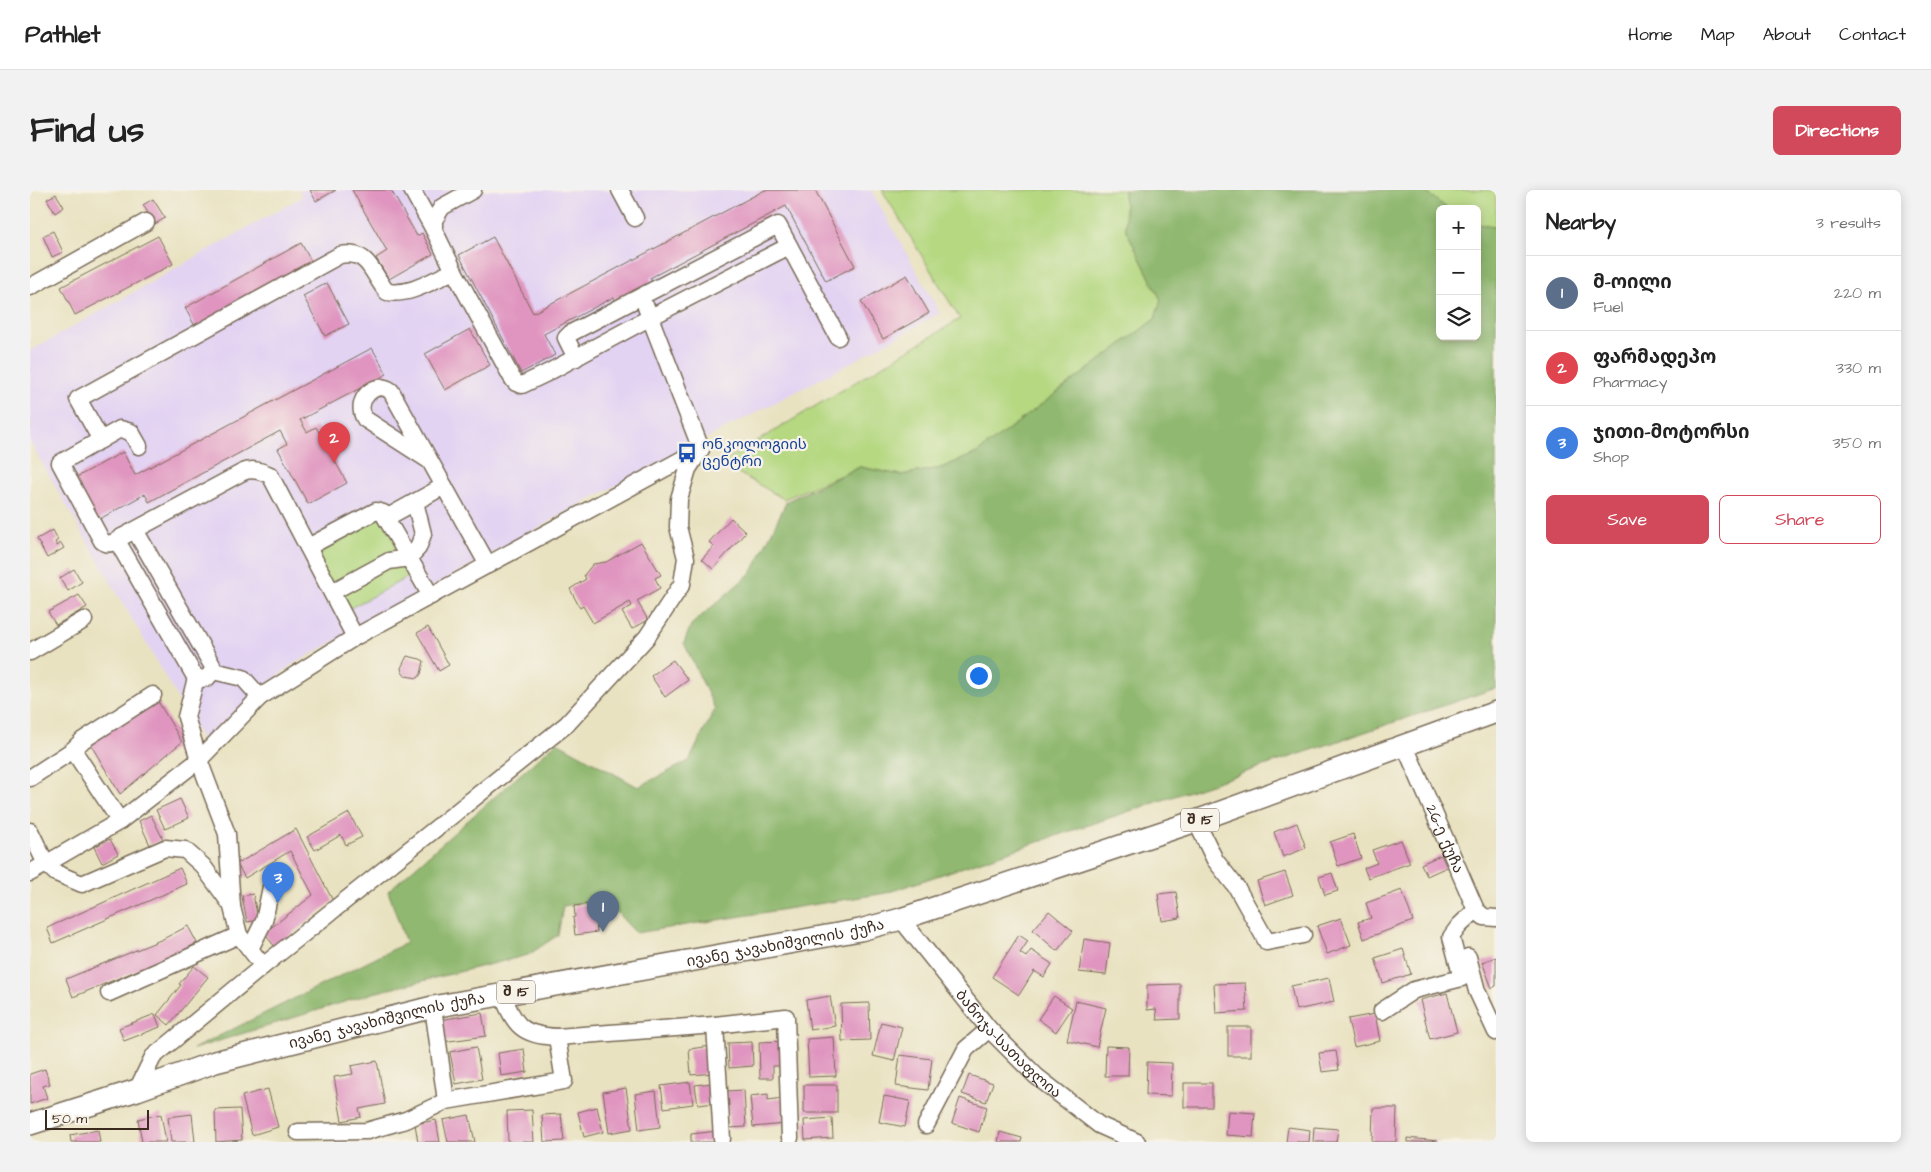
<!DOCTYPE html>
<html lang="en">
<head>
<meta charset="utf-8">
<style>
  :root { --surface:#fff; --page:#f2f2f2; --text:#222; --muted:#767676; --line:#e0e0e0; --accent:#d1495b }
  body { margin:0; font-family:"Architects Daughter","Noto Sans Georgian",sans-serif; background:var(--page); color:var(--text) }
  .controls { position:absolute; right:15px; top:15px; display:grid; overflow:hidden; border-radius:8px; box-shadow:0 2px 12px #0003 }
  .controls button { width:45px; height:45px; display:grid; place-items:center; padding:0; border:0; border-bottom:1px solid var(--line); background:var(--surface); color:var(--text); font:25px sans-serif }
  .scale { position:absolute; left:15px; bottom:12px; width:104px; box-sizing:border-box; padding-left:5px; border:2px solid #3b2a1e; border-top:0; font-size:14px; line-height:18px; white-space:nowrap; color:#3b2a1e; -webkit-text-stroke:4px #f7f3e8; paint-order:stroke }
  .you { position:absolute; left:948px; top:485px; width:18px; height:18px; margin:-12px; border:4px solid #fff; border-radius:50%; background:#1a73e8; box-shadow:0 0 0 8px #1a73e833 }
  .badge { display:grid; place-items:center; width:32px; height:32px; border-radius:50%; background:var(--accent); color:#fff; font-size:16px; font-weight:700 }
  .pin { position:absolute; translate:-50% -41px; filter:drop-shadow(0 1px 2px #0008) }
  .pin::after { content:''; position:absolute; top:26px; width:18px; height:15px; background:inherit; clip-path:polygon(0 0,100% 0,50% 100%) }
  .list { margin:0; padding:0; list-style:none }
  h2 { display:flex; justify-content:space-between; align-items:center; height:65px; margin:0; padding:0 20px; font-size:21px }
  h2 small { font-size:16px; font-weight:400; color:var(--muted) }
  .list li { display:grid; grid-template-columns:32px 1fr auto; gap:15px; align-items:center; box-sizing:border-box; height:75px; padding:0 20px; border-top:1px solid var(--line) }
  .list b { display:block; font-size:19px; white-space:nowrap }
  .list p { margin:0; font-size:16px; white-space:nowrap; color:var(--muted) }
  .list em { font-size:16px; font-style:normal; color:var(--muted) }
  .actions { display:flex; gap:10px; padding:15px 20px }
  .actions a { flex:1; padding:11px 0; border:1px solid var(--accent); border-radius:8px; text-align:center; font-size:18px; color:var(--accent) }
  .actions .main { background:var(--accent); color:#fff }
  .icon { flex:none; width:28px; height:28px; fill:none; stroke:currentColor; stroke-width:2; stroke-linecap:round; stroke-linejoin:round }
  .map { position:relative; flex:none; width:1466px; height:952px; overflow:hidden; border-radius:8px }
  header { display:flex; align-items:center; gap:30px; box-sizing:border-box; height:70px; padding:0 25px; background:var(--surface); border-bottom:1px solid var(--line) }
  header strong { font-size:24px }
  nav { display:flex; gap:28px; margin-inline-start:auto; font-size:18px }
  .intro { display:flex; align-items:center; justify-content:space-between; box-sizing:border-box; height:120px; padding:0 30px }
  h1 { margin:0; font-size:35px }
  .button { padding:12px 22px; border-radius:8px; background:var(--accent); color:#fff; font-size:18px; font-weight:700 }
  main { display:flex; gap:30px; padding:0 30px }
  aside { flex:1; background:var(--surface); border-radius:8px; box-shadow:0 2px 12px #0003 }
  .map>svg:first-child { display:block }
</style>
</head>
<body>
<header>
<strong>Pathlet</strong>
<nav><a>Home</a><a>Map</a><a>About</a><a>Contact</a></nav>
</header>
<div class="intro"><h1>Find us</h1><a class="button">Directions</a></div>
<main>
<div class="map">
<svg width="1466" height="952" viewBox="0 0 1466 952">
  <rect width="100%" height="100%" fill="#f7f3e8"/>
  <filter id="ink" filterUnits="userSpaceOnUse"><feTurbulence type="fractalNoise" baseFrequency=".02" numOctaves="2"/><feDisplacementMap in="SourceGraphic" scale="10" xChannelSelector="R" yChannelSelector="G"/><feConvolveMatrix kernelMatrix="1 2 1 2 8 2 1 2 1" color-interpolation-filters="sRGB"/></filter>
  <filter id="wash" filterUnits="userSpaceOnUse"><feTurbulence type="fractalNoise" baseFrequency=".0096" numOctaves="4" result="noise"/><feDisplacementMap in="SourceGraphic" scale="20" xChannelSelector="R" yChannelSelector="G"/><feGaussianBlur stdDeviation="1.12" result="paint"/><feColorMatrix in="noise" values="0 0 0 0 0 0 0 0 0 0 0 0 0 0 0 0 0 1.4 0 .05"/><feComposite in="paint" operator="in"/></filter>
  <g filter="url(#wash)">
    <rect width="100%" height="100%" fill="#e9e2c1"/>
    <polygon fill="#e3d3f3" points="269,0 841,0 910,123 811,178 560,309 260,476 172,550 0,252 0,237 3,235 0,230 0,161 272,7"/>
    <g fill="#b5d881" stroke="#788150">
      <polygon points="852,0 1094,0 1096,40 1131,110 1125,129 947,263 911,278 871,285 830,277 754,309 691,273 930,129"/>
      <polygon points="1393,0 1466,0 1466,36 1447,34 1447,19 1418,19"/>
      <polygon points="346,321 387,382 313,422 278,357"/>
    </g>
    <polygon fill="#90b86f" stroke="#667146" points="1094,0 1393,0 1418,19 1410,19 1410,146 1447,146 1447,34 1466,36 1466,498 856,703 606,743 574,709 533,716 528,745 498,765 343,803 163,859 376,753 358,701 527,552 608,597 659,571 685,519 654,453 661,435 722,382 757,311 830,277 871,285 911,278 947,263 1125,129 1131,110 1096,40"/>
    <g id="blocks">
      <g fill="#e095c0">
        <polygon points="280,0 306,0 286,11"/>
        <polygon points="322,0 361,0 387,46 392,43 403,64 359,89 346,68 357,61"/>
        <polygon points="735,0 785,0 825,76 796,91 756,16 620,88 624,97 588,116 584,107 514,144 525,165 491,183 429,65 463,47 503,123"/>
        <polygon points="26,4 34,17 25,23 17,9"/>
        <polygon points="123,9 135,28 125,34 113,15"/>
        <polygon points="23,41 33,62 22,67 13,46"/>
        <polygon points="128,46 143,74 45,125 31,97"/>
        <polygon points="271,53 282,73 166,138 155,118"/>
        <polygon points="877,85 899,123 853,149 831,111"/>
        <polygon points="297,93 319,134 295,146 273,106"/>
        <polygon points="440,139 460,175 415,200 395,164"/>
        <polygon points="342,158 357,184 270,230 277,242 286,237 317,293 278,314 248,259 257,254 250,241 119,312 115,304 66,331 43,289 93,262 105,285"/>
        <polygon points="701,328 716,342 683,379 672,369 684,356 679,352"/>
        <polygon points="23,340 28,350 25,352 27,356 31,353 34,358 17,368 7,349"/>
        <polygon points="611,352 631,385 625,388 630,398 607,411 618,430 602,439 592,422 602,416 600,412 563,433 553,416 550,418 540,399 556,389 554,385 563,374 576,372"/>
        <polygon points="44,379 52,392 38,401 30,388"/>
        <polygon points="49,405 57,417 26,435 18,422"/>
        <polygon points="398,437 419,475 409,481 387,443"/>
        <polygon points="377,466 390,469 394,471 391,484 388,488 375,486 372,482 371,478"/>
        <polygon points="643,470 658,490 635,507 621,486"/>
        <polygon points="126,508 152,552 90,604 58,550"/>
        <polygon points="150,609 159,628 135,639 126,620"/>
        <polygon points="319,623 332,647 316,655 311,645 285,660 277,647"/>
        <polygon points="121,625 133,649 120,655 109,631"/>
        <polygon points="1267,633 1276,658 1253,667 1244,642"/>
        <polygon points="266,639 303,711 245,757 234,743 283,705 260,661 215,688 207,674"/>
        <polygon points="1323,644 1331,668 1308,676 1300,652"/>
        <polygon points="80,649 88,664 72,673 64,657"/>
        <polygon points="1371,650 1380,673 1338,688 1334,678 1347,673 1342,660"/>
        <polygon points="1411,665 1417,677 1397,686 1391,674"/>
        <polygon points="150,678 157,694 23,753 17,738"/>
        <polygon points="1255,682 1263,705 1235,715 1227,691"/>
        <polygon points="1302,683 1308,701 1295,705 1289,687"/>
        <polygon points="1372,700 1383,731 1334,749 1328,732 1341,728 1336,713"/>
        <polygon points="1146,702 1150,728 1132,731 1128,704"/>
        <polygon points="223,704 228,730 217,732 212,706"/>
        <polygon points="567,713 568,724 565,724 567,742 545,745 543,727 545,727 544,716"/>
        <polygon points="1019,721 1043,741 1027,761 1003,740"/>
        <polygon points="1311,728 1321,755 1297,764 1287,736"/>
        <polygon points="158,736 167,753 142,766 43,807 36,789 133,749"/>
        <polygon points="989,745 998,751 990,763 996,767 1001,760 1022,774 1014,787 1004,781 989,805 962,787"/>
        <polygon points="1054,749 1080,753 1076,785 1049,782"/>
        <polygon points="1373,759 1381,784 1353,793 1345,768"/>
        <polygon points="1466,767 1466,796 1462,798 1452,772"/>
        <polygon points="164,776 178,787 139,835 127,825 151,795 149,794"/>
        <polygon points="1299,788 1304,812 1266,820 1261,796"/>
        <polygon points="1215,793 1217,821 1186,823 1184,794"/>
        <polygon points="1150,794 1150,829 1127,830 1126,819 1117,820 1117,795"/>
        <polygon points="1417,803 1427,842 1400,849 1390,810"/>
        <polygon points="800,806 805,836 780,840 776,810"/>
        <polygon points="1024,806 1042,818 1026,842 1008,829"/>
        <polygon points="1046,811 1076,818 1067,857 1037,850"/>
        <polygon points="839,813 840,850 812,851 811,814"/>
        <polygon points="452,823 456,846 412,852 409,830"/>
        <polygon points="125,824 130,837 94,851 89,838"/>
        <polygon points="1345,824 1350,851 1324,857 1318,829"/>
        <polygon points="851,832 872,837 864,871 843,866"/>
        <rect x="1198" y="837" width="23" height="29"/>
        <polygon points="804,847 806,886 779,887 777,849"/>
        <polygon points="754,851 755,876 743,876 743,888 730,888 729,852"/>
        <polygon points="722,852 723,876 699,878 698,853"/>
        <polygon points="682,856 684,883 661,885 659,859"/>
        <polygon points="1076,856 1099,857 1098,886 1075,886"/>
        <polygon points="446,857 452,889 426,894 420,862"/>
        <polygon points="494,859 497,882 471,886 468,863"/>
        <polygon points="1306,861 1309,880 1292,882 1289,863"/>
        <polygon points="870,865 902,869 898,900 866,896"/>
        <polygon points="347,871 355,914 329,919 331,927 312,931 304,887 323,884 321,876"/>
        <polygon points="1117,872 1142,873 1141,906 1116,905"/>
        <polygon points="15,879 20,894 13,896 17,908 0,914 0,884"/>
        <polygon points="939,885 963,893 956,912 932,904"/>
        <polygon points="660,892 663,914 634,918 631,896"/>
        <polygon points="682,893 685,913 668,915 665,895"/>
        <rect x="1154" y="893" width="28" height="24"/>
        <rect x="774" y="895" width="33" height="28"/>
        <polygon points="596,898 602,939 579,943 573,902"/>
        <polygon points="238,899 248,937 222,945 212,906"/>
        <polygon points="714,900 716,937 699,938 697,901"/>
        <polygon points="626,901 630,937 609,940 605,904"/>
        <polygon points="738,904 738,910 753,908 755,934 723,937 720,906"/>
        <polygon points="854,906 880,911 875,937 849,932"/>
        <polygon points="930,908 957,917 949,942 922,933"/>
        <polygon points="567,917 573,942 554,947 548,922"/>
        <polygon points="1343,918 1367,918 1366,952 1342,952"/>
        <polygon points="210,919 212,950 186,952 185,920"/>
        <polygon points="502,920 504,952 478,952 477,921"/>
        <polygon points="1198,921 1225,923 1223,947 1196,945"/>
        <polygon points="131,924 136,952 112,952 108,929"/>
        <polygon points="162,924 165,952 141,952 138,927"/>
        <polygon points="531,924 534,951 514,952 512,925"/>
        <polygon points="439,925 445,952 418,952 413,930"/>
        <polygon points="802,928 803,948 775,950 774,930"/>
        <polygon points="406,930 410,952 388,952 385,934"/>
        <polygon points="1258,937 1280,940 1279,952 1256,952"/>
        <polygon points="1284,937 1308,939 1306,952 1283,952"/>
        <polygon points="68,940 70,952 41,952 40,945"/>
        <polygon points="688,941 689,952 661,952 661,944"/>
        <polygon points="970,942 992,948 991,952 968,952"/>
        <polygon points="1377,948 1408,951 1408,952 1377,952"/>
      </g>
    </g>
  </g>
  <g filter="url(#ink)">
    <use href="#blocks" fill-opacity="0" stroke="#786a57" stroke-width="1"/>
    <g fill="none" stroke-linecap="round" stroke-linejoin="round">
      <defs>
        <g id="minor">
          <polyline points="382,0 404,40"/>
          <polyline points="443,0 412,17 404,30 404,40 424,81 482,188 486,193 492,195 517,183 621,127 759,56"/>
          <polyline points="590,0 605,28"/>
          <polyline points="0,97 116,32"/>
          <polyline points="616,117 671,259"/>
          <polyline points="546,168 536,148 541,143 748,35 808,147"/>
          <path d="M 71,250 L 48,209 L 310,65 C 340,60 341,83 357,102 C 380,106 403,90 424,81"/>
          <path d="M 400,271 L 335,229 C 323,211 345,189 361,201 L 458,375"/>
          <polyline points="356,328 414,296"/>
          <path d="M 105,340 L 92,347 L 89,351 L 90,356 L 164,485 L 170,489 L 177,488 L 183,481 L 182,475 L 105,340 L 213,282 C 222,278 231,281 240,285 L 325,447"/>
          <path d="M 92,347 C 85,351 79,357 72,351 L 30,273 L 90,239 L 101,242 L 109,256"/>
          <polyline points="278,357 346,321 353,323 401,406"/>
          <polyline points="302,402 359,371 379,368 388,358 393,344 385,312"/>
          <polyline points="0,462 54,430"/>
          <polyline points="183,481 213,488 230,507"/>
          <polyline points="166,488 156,527 169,570 197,644 202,717 209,745 233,776"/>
          <path id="s1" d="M 1375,556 L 1446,720 L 1454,727 L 1466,728"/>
          <polyline points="0,588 43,560"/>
          <polyline points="90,631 43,560 53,550 123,505"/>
          <polyline points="1166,631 1185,670 1207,698 1237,752 1273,745"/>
          <polyline points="0,641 16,674 26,683 52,694 135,658 155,660 173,676 202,716"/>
          <polyline points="0,683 90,631 169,570 230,507 325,447 669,260"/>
          <path id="s2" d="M 871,729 L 959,839 L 1006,886 L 1069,935 L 1107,952"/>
          <polyline points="220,759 234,731 241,697"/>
          <polyline points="1438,767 1447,801 1466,842"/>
          <polyline points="79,803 209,745"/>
          <path d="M 472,804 C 485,836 491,845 527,847 L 685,835 L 756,827 L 760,948"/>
          <polyline points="403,817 416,911 534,891 527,847"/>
          <polyline points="1352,821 1384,800 1432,788 1421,747 1429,736 1446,720"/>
          <polyline points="685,835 692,949"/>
          <polyline points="107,900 123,867 233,776 537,534 617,447 652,394 656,368 648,337 649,309 658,279 671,259"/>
          <polyline points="896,935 936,859 959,839"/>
          <polyline points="268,942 337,941 376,930 416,911"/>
        </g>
        <g id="major">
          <path id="s3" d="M 0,934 L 107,900 L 185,872 L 403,817 L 830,740 L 871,729 L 1166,631 L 1466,522"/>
        </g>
      </defs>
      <use href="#minor" stroke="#786a57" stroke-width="19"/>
      <use href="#major" stroke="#786a57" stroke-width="24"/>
      <use href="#minor" stroke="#fff" stroke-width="16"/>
      <use href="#major" stroke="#fff" stroke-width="21"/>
    </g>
  </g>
  <defs>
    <symbol id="bus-bare" viewBox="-9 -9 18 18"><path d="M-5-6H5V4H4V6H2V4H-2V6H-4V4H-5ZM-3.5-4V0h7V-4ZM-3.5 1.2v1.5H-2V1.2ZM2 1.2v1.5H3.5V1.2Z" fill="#1a4fb4" stroke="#f7f3e8" stroke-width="2.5" paint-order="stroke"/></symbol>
  </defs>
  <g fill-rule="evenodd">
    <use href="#bus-bare" x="643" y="249" width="28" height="28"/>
  </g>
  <g text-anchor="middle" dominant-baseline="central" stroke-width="4.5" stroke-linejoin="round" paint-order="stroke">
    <g fill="#f7f3e8" stroke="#73665b" stroke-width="1">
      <rect x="1151" y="618.5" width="38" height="23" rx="4"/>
      <rect x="467" y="790.5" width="38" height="23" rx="4"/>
    </g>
    <g font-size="14" font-weight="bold" fill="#3b2a1e">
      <text x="1170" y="630">შ 15</text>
      <text x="486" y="802">შ 15</text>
    </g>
    <g font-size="15" fill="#164399" stroke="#f7f3e8" text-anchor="start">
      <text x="672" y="254">ონკოლოგიის<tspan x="672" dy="17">ცენტრი</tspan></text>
    </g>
    <g font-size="15" fill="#3b2a1e" stroke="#f7f3e8">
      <text stroke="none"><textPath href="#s1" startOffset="101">26-ე ქუჩა</textPath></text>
      <text stroke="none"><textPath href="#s3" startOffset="778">ივანე ჯავახიშვილის ქუჩა</textPath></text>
      <text stroke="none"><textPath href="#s3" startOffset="372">ივანე ჯავახიშვილის ქუჩა</textPath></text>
      <text stroke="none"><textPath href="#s2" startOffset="165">ბანოჯა-სათაფლია</textPath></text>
    </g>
  </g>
</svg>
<div class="controls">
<button>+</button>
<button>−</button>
<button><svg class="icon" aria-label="layers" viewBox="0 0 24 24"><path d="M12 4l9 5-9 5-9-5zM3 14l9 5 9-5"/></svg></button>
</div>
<div class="scale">50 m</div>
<div class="you"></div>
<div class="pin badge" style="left:573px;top:742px;background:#5c6f8a">1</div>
<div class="pin badge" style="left:304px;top:273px;background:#e0444e">2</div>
<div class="pin badge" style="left:248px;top:713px;background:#3f7fe0">3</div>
</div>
<aside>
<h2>Nearby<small>3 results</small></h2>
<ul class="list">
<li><span class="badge" style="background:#5c6f8a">1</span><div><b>მ-ოილი</b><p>Fuel</p></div><em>220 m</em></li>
<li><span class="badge" style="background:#e0444e">2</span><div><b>ფარმადეპო</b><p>Pharmacy</p></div><em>330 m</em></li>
<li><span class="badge" style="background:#3f7fe0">3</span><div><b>ჯითი-მოტორსი</b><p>Shop</p></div><em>350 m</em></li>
</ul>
<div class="actions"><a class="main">Save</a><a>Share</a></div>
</aside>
</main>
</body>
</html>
